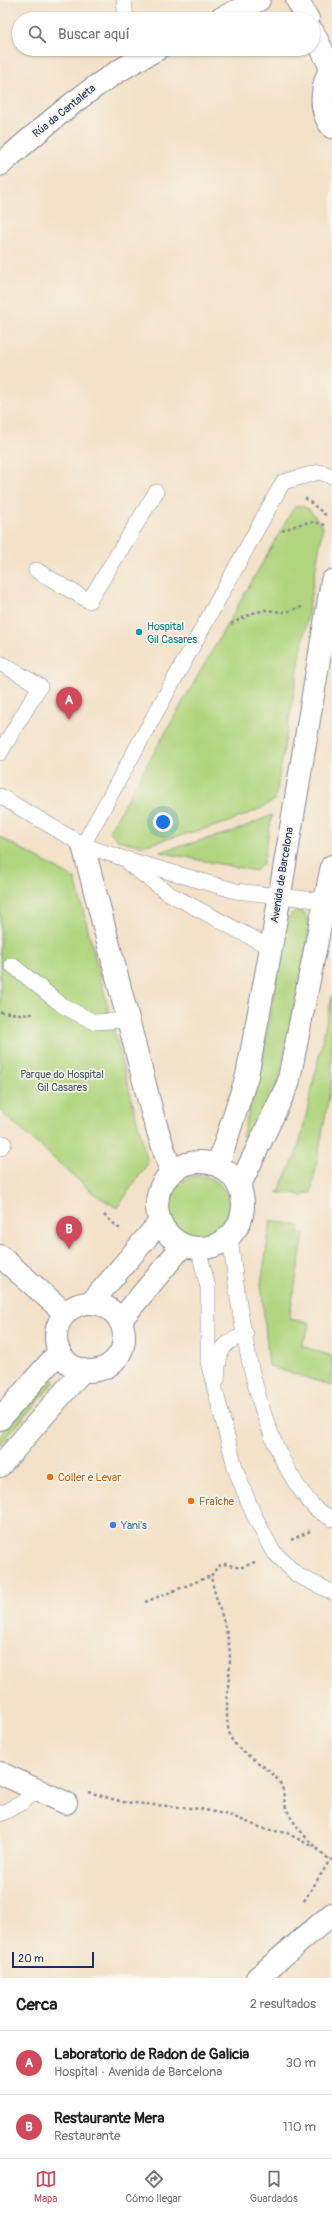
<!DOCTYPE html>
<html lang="es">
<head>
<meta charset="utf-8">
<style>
  :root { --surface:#fff; --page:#f2f2f2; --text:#202124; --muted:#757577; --line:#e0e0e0; --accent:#d1495b }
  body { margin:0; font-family:Pangolin,sans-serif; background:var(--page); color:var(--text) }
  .scale { position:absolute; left:12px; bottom:10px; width:82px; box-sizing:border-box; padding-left:4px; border:2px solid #1b2f5e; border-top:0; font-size:11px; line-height:14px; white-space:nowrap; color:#1b2f5e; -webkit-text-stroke:3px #f7f3e8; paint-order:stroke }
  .you { position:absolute; left:163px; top:822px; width:14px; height:14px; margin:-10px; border:3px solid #fff; border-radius:50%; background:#1a73e8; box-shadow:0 0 0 6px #1a73e833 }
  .badge { display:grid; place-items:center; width:26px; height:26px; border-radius:50%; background:var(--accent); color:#fff; font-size:13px; font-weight:700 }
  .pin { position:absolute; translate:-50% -33px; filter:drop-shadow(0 1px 2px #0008) }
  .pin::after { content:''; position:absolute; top:21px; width:14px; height:12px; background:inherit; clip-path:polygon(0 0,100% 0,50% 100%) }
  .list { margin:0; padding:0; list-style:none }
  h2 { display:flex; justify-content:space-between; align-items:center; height:52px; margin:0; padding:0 16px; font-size:17px }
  h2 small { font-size:13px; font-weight:400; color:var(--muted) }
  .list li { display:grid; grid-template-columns:26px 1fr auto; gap:12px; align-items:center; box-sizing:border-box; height:64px; padding:0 16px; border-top:1px solid var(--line) }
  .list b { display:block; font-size:15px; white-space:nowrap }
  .list p { margin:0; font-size:13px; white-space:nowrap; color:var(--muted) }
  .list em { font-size:13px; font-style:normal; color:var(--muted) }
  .icon { flex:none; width:22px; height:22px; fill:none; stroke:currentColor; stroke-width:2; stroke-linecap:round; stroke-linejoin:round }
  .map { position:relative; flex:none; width:332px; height:1978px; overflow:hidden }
  .search { position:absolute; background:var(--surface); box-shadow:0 1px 3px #0004; left:12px; right:12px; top:12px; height:44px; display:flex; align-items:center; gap:10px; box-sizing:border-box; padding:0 14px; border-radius:22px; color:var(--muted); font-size:15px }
  .sheet { height:180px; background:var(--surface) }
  nav { display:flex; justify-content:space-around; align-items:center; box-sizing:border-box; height:56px; border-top:1px solid var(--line); background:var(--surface); font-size:11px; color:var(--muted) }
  nav a { display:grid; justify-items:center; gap:2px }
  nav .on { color:var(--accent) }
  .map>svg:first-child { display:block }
</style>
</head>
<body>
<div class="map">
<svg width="332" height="1978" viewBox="0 0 332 1978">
  <rect width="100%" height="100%" fill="#f7f3e8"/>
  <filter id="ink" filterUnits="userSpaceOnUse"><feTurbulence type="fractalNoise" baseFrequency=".025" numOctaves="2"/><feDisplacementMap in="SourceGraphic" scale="8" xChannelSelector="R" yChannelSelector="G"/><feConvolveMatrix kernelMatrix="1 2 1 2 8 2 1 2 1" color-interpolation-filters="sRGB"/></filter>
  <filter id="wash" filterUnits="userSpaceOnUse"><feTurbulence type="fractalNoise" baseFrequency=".012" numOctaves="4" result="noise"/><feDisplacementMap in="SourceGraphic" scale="16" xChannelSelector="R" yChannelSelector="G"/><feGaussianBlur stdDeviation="0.9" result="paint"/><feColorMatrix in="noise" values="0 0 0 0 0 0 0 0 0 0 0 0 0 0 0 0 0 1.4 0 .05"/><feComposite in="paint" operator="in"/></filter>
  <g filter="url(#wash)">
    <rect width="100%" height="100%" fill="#f3e1c8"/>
    <g fill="#b0d57e" stroke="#66826e">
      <polygon points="301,506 309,509 323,527 275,800 260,809 226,823 142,846 118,840 109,831 292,511 295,507"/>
      <polygon points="272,815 263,864 256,871 159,852 232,832"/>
      <polygon points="0,837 75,879 148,1163 117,1208 93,1193 0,1111"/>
      <path d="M 301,910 L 309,920 L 310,928 L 279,1080 L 253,1139 L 242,1136 L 260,1073 L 285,925 C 288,917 291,912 301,910 Z"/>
      <polygon points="332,996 332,1080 311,1193 305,1193 303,1197 294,1193 278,1193 296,1155 302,1134"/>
      <circle cx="199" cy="1206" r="30"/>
      <polygon points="271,1220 300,1226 298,1233 304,1234 289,1319 310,1323 302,1346 332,1356 332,1386 269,1366 261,1284"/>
      <polygon points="50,1376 55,1381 0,1445 0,1435"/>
    </g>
  </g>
  <g filter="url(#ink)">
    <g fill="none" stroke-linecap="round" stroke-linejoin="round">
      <defs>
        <g id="service">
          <polyline points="124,0 126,19"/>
          <polyline points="36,570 89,601 156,492"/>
          <polyline points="0,663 40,686 0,753"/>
          <polyline points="0,796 83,845 122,858 236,891 324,901"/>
          <polyline points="83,845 283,482 319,472 332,476"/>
          <polyline points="130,865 168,893 271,948"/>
          <polyline points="12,965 63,1006 94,1022 130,1020"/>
          <polyline points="0,1148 4,1143"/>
          <path d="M 230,1236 C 240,1320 255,1442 314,1507 C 319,1512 326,1515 332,1519"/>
          <polyline points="198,1248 208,1287 208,1362 236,1471 253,1513 272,1550 297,1575 332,1592"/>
          <path d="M 217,1380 C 219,1353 218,1344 246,1334"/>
          <polyline points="0,1814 20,1804 38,1790"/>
        </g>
        <g id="minor">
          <polyline points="297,0 308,19"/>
          <polyline points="313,32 331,68"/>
          <path d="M 332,67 C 321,84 318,111 332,127"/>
          <polyline points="83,845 153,1116 171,1172"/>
          <circle cx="200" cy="1205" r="43"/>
          <polyline points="218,1165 247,1076 271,948 332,581"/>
          <polyline points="239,1187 288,1084 332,866"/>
          <polyline points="0,1256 65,1313"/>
          <polyline points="91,1303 160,1222"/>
          <circle cx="90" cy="1337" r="34"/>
          <polyline points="120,1321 183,1245"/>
          <polyline points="0,1419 59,1352"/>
          <polyline points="0,1466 83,1370"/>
          <polyline points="0,1773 66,1803"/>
          <polyline points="257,1978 332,1914"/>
        </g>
        <g id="tertiary">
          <polyline points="220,19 259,0"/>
          <path d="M 0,165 C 51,120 97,79 158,49"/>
        </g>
      </defs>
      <use href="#service" stroke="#878893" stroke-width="16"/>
      <use href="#minor" stroke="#878893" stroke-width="24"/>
      <use href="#tertiary" stroke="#878893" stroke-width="24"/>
      <g stroke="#878893" stroke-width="2.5" stroke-dasharray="3 3" stroke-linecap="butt">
        <polyline points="305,498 328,517"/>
        <path d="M 282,531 C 297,525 310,518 327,526"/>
        <polyline points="231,624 253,613 265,610 285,612 302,607"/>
        <polyline points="0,1012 29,1015 35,1012"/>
        <polyline points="104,1215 120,1229"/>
        <polyline points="291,1540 310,1531"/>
        <path d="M 255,1562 L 240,1568 L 226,1564 L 218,1566 L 211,1576 C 216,1604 230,1630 230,1659 C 230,1678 221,1727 234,1743 C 247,1758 269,1766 280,1783 C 285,1791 283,1802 287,1810 C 296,1829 314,1847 330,1860 L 332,1859"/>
        <polyline points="145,1602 211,1576"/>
        <polyline points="88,1792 123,1802 201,1809 232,1816 264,1829 287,1833 313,1847"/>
        <polyline points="304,1901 330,1860"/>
      </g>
      <use href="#service" stroke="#fff" stroke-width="15"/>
      <use href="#minor" stroke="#fff" stroke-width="22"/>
      <use href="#tertiary" stroke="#fff" stroke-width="22"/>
    </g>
  </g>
  <circle fill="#0f9aa8" stroke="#f7f3e8" stroke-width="1.5" cx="139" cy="632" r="4"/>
  <g fill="#e8710a" stroke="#f7f3e8" stroke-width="1.5">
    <circle cx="50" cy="1477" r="4"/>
    <circle cx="191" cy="1501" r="4"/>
  </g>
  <circle fill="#3f7fe0" stroke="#f7f3e8" stroke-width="1.5" cx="113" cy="1525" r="4"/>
  <g text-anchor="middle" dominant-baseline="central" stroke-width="3.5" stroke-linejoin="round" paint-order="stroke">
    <g font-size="11" fill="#1b2f5e" stroke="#f7f3e8">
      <text transform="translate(64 111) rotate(-39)">Rúa da Cantaleta</text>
      <text transform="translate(282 875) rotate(-81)">Avenida de Barcelona</text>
    </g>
    <g font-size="11" fill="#0d838f" stroke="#f7f3e8" text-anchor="start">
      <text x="147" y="626">Hospital<tspan x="147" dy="13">Gil Casares</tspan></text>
    </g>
    <g font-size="11" fill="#405866" stroke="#f7f3e8">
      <text x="62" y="1074">Parque do Hospital<tspan x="62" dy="13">Gil Casares</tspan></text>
    </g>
    <g font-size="11" fill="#c56008" stroke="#f7f3e8" text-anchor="start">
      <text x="58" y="1477">Coller e Levar</text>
      <text x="199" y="1501">Fraîche</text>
    </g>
    <g font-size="11" fill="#366cbe" stroke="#f7f3e8" text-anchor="start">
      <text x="121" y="1525">Yani's</text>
    </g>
  </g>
</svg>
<div class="scale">20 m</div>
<div class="you"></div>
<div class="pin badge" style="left:69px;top:720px">A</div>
<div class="pin badge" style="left:69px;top:1249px">B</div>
<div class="search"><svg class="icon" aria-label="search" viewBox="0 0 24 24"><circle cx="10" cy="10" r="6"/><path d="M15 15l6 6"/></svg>Buscar aquí</div>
</div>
<section class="sheet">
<h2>Cerca<small>2 resultados</small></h2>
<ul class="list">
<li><span class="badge">A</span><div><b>Laboratorio de Radon de Galicia</b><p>Hospital · Avenida de Barcelona</p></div><em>30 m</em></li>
<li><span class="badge">B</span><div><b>Restaurante Mera</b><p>Restaurante</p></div><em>110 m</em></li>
</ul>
</section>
<nav>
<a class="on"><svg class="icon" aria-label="map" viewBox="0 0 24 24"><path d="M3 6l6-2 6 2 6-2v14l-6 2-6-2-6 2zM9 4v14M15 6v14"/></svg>Mapa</a>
<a><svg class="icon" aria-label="directions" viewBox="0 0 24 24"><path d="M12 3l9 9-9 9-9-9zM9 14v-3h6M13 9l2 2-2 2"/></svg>Cómo llegar</a>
<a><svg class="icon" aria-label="saved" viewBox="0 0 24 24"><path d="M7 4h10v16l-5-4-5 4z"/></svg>Guardados</a>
</nav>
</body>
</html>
